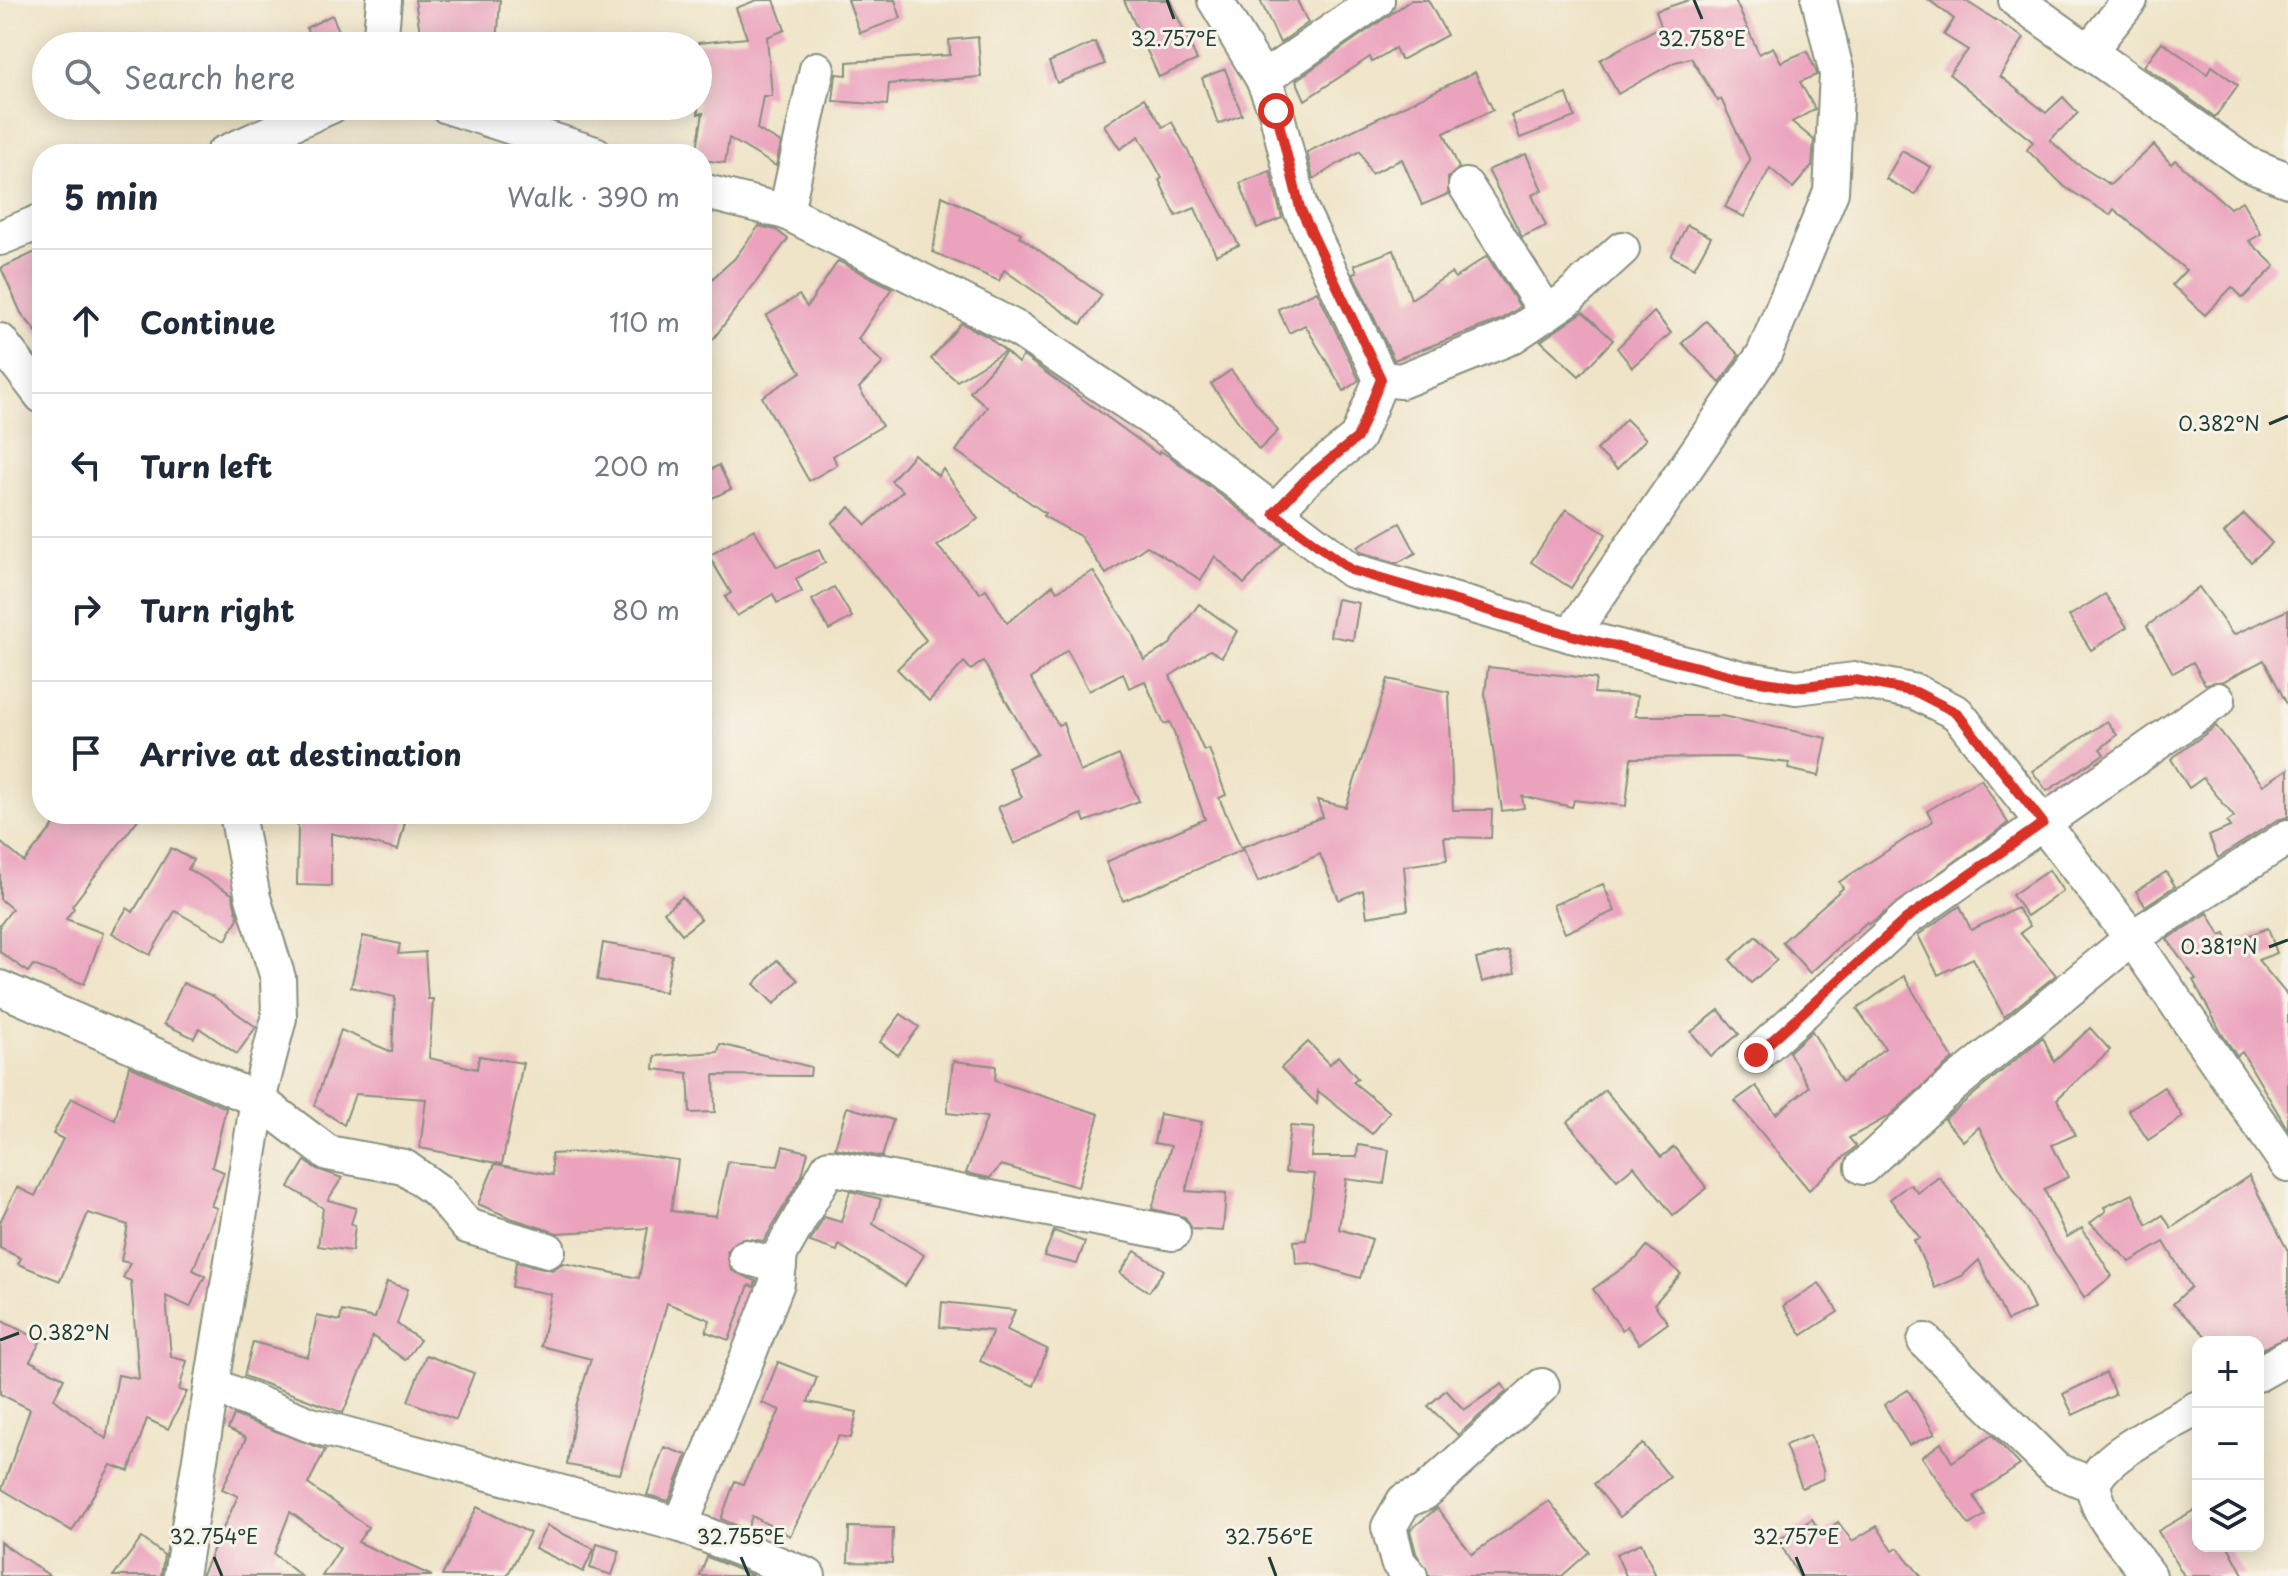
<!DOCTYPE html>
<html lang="en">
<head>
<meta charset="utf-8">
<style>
  :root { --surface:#fff; --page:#f2f2f3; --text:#1f2937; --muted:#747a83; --line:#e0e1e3 }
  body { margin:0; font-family:"Playpen Sans",sans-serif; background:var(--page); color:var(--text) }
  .controls { position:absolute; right:24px; bottom:24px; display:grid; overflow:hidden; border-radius:16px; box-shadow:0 4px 20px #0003 }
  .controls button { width:72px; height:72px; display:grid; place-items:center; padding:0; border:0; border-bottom:2px solid var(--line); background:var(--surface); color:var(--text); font:40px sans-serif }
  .stop { position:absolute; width:24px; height:24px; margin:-18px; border:6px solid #d93025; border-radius:50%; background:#fff }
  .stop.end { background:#d93025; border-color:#fff; box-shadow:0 2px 8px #0008 }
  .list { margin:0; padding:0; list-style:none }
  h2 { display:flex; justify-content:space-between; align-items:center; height:104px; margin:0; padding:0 32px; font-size:34px }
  h2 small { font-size:26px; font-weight:400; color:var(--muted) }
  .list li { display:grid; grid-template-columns:52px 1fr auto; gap:24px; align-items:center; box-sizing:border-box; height:144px; padding:0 32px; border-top:2px solid var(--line) }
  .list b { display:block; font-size:30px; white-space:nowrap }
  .list em { font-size:26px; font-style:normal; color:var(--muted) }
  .icon { flex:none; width:44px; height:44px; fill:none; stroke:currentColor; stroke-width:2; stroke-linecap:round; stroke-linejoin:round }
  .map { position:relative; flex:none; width:2288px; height:1576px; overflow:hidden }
  .search { position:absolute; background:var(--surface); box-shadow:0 4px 20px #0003; left:32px; top:32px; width:680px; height:88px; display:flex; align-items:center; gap:20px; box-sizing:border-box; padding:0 28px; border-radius:44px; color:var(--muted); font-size:30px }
  .panel { position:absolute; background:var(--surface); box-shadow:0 4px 20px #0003; left:32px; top:144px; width:680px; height:680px; border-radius:32px }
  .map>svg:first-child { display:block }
</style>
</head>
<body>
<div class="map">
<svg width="2288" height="1576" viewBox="0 0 2288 1576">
  <rect width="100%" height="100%" fill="#f7f3e8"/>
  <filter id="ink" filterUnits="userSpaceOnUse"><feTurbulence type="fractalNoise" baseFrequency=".0125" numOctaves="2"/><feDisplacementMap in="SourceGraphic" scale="16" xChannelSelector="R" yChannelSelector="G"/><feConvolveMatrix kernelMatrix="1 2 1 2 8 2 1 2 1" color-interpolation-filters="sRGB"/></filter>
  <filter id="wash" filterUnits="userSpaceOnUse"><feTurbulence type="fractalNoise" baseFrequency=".006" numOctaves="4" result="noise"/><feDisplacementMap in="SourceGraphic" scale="32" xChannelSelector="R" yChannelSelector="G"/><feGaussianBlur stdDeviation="1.8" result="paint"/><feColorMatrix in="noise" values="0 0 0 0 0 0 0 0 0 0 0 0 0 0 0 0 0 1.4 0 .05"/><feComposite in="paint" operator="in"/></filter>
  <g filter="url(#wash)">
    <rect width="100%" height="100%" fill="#efe4c8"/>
    <g id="blocks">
      <g fill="#eba2bd">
        <polygon points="415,0 500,0 497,46 422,46"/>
        <polygon points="757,0 774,0 785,30 767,37 772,96 763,96 757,129 781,143 776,166 729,138 725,163 702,160 702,154 696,154 703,113 698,114 698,43 747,38 736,8"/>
        <polygon points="848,0 895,0 901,18 860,33"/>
        <polygon points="1124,0 1170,0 1197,60 1159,77"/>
        <polygon points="1260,0 1297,0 1308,23 1280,43"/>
        <polygon points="1411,0 1428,0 1447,35 1401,60 1395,48 1372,62 1370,57 1305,100 1296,80"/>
        <polygon points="1689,0 1735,0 1759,54 1773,47 1781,62 1807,51 1816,71 1817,75 1800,82 1815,109 1792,122 1814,140 1812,166 1793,188 1770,168 1744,217 1725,207 1750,160 1721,99 1718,101 1691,58 1675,62 1618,94 1600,60 1661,26 1656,11"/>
        <polygon points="1929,0 1964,0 2024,38 2000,76 2046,113 2063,97 2078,113 2050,140 2073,161 2110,185 2154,145 2171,164 2175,160 2230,208 2242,201 2261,234 2249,241 2275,266 2243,298 2232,287 2205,315 2172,285 2186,270 2114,209 2110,215 2065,187 2027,150 2033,142 1949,74 1968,50 1944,35 1954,19"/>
        <polygon points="332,15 346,46 314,46 306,28"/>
        <polygon points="978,37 981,77 889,84 887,105 833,101 836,74 847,75 847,62 950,55 949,40"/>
        <polygon points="1095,42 1105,64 1057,83 1049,62"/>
        <polygon points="2162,42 2207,74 2212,66 2238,85 2215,117 2144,66"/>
        <polygon points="1225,69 1242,115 1218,124 1202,78"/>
        <polygon points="1475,72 1493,110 1444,133 1459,168 1448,178 1448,194 1422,205 1402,159 1371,174 1360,151 1313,179 1307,152"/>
        <polygon points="1567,94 1575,117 1520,138 1511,115"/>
        <polygon points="1144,98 1163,127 1172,122 1239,245 1216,255 1195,208 1176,216 1159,180 1162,178 1139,136 1120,149 1104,125"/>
        <polygon points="1902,151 1931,167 1915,195 1886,179"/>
        <polygon points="1526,154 1542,190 1532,195 1546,226 1522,237 1488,170"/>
        <polygon points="1270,171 1282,218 1257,228 1240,183"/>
        <polygon points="942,196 1021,233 1019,236 1102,295 1081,324 1004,270 999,281 933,252"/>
        <polygon points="1687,225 1711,237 1694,268 1671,256"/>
        <polygon points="759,226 776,230 788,239 702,354 702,288 734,259"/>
        <polygon points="42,249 42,339 21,313 1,268"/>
        <polygon points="1394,250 1411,299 1451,273 1455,278 1487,256 1520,307 1502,319 1394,360 1353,274 1357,272 1354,265"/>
        <polygon points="838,261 892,288 858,339 883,363 859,388 882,426 833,456 837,465 809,481 762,397 801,372 766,316 799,295 807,307"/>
        <polygon points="1317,291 1359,380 1344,391 1305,325 1289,333 1278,309"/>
        <polygon points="1583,312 1613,340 1579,376 1541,341"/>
        <polygon points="1654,312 1671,333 1632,367 1617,348"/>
        <polygon points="1706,321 1739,355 1720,383 1682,343"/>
        <polygon points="961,323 987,336 1005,351 957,381 931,359"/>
        <polygon points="1006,352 1018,363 1023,356 1158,454 1160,451 1172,458 1283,543 1244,584 1215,556 1201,580 1147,546 1106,574 1080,536 1043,516 1045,513 956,451 987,407 970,392"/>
        <polygon points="1231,370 1278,431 1259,450 1211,384"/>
        <polygon points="1626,419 1646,439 1617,469 1597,450"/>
        <polygon points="914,454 938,476 943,469 978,519 937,546 980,593 986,589 1007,623 1053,585 1057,591 1093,571 1132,633 1144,660 1170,644 1199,604 1237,631 1222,657 1210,650 1170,676 1204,751 1209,749 1226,795 1219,798 1242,850 1123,901 1106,862 1205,819 1170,722 1164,724 1145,681 1129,688 1123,673 1089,691 1067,650 1031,679 1058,725 1063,723 1080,772 1119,755 1139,801 1085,822 1082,814 1014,844 998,807 1022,797 1008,768 1037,754 983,661 971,670 964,662 929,701 897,669 926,640 832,523 850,507 866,525 903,491 891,481"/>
        <polygon points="719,465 731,489 702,503 702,474"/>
        <polygon points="1566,509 1606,534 1571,588 1531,562"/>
        <polygon points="2244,514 2272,543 2251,562 2224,533"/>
        <polygon points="1400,523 1416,553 1397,563 1360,552 1357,547"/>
        <polygon points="754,529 777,567 819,550 825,562 796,579 802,592 777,603 773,594 737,616 725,597 731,593 709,556"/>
        <polygon points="834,587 852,617 829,630 812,600"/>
        <polygon points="2199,587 2233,635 2288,610 2288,706 2264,660 2224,681 2205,684 2193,662 2173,673 2147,626"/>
        <polygon points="2105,594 2127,627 2091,650 2069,616"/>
        <polygon points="1337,599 1359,603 1353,640 1330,636"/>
        <polygon points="1488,667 1596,679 1594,693 1637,696 1635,716 1722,716 1827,738 1819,776 1788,769 1789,763 1733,757 1631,758 1626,806 1574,800 1572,807 1522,796 1524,808 1502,811 1485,694"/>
        <polygon points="1388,679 1449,692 1453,810 1492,810 1491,838 1444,837 1447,860 1404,866 1408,910 1367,917 1363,890 1339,900 1320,854 1258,882 1242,847 1323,817 1317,800 1346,807"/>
        <polygon points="2107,721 2117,735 2100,749 2104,754 2047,791 2032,771"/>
        <polygon points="2216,726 2263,785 2288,769 2288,817 2277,820 2218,858 2209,836 2230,827 2227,822 2234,817 2203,778 2189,788 2171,759"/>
        <polygon points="1981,779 2008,823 1869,924 1867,922 1810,973 1782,942 1843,888 1839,882 1933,821 1927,811"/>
        <polygon points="63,814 142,814 72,906 74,908 66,919 103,933 84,984 33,965 28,972 0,952 0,925 12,909 0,899 0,842 24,862"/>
        <polygon points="289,814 407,814 398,850 331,833 331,886 297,885 298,825 288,823"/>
        <polygon points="171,848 193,860 188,869 232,894 238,918 226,940 175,911 150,955 112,933 127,908 133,912"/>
        <polygon points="2049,870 2063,891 2027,916 2012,895"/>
        <polygon points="2166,872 2175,886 2145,906 2136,891"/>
        <polygon points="1603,884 1615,911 1565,933 1553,905"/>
        <polygon points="682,897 701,919 682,934 664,912"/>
        <polygon points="1960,906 1971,930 2017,908 2030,926 2020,933 2056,975 2004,1017 1973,958 1938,975 1918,935"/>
        <polygon points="2208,913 2220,935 2225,933 2229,943 2268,928 2277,953 2258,960 2288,996 2288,1130 2242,1052 2237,1056 2222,1034 2193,980 2196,979 2167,939"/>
        <polygon points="363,936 400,944 398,954 425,952 428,999 433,999 429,1058 477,1069 479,1056 523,1063 502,1164 420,1148 426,1099 355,1094 344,1125 314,1105 341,1030 392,1052 395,997 351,987"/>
        <polygon points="1756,936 1777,960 1751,983 1730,960"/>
        <polygon points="603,943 672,955 665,992 597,980"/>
        <polygon points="1509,951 1515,973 1482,982 1476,959"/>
        <polygon points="777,960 798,980 774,1004 754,984"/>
        <polygon points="1904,976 1953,1059 1889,1116 1849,1138 1856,1146 1809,1190 1735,1101 1756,1086 1776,1114 1809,1087 1789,1052 1812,1031 1842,1082 1885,1048 1857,1009"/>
        <polygon points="183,983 213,996 256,1027 237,1054 199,1028 194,1038 164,1024"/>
        <polygon points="1719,1010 1739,1034 1711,1056 1691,1032"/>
        <polygon points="901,1014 919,1027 898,1055 880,1042"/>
        <polygon points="2090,1028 2110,1050 2057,1099 2075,1135 2052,1145 2068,1177 2044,1189 2067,1237 2082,1228 2112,1276 2084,1298 1999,1167 1979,1127 1963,1141 1944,1119 2043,1037 2054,1062"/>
        <polygon points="1308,1042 1330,1064 1338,1056 1358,1079 1353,1082 1390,1112 1372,1134 1318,1091 1317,1104 1281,1068"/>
        <polygon points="720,1044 811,1067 810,1076 714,1075 715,1112 690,1113 688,1073 654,1069 655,1056 718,1052"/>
        <polygon points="953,1061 996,1066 995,1081 1099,1114 1078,1187 1001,1165 990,1178 966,1173 987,1117 947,1113"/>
        <polygon points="129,1066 226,1108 212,1167 224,1172 211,1206 217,1208 193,1270 205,1276 190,1307 166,1296 171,1357 187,1361 179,1390 187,1392 168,1429 147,1419 129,1471 111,1465 72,1531 2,1489 30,1409 0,1394 0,1320 41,1340 30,1361 64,1378 54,1399 106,1439 118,1375 139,1379 131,1281 123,1278 130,1263 121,1261 128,1225 88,1213 60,1281 18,1264 21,1258 0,1248 0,1222 17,1187 35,1196 63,1139 53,1134 71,1098 115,1120"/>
        <polygon points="2164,1087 2183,1117 2148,1140 2128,1110"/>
        <polygon points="1605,1090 1661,1157 1674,1147 1707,1188 1673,1215 1634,1166 1617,1180 1567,1122"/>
        <polygon points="847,1107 893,1120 882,1157 835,1148"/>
        <polygon points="1160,1114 1202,1122 1186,1191 1226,1194 1223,1231 1192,1229 1185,1217 1152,1209 1171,1146 1154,1143"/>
        <polygon points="1290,1126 1314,1128 1311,1157 1357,1157 1358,1145 1389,1150 1384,1184 1346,1179 1339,1229 1372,1239 1360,1278 1310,1263 1296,1264 1294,1241 1306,1240 1315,1174 1285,1172"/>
        <polygon points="783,1146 808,1152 802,1175 764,1241 742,1238 727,1251 731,1270 756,1281 754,1287 749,1285 729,1340 706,1332 710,1320 667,1303 620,1474 567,1465 576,1406 591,1359 541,1346 551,1294 512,1287 516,1262 552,1270 563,1263 639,1278 648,1228 557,1233 511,1218 478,1204 495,1164 553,1175 551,1154 609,1151 678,1160 671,1211 716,1216 728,1162 778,1166"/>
        <polygon points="305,1161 317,1169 342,1178 328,1200 356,1208 351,1224 355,1225 352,1251 318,1246 323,1208 289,1187"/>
        <polygon points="2249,1176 2288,1251 2288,1337 2258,1351 2258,1342 2212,1342 2173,1304 2191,1287 2164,1242 2130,1262 2090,1223 2106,1211 2104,1207 2133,1194 2147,1225 2163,1215 2171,1228"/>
        <polygon points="1939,1177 2023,1285 2034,1309 2007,1321 1979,1260 1962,1276 1935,1288 1914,1240 1920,1238 1890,1199 1910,1184 1918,1193"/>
        <polygon points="850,1191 881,1199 873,1224 924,1255 905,1286 839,1245 837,1251 810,1242 824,1217 841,1222"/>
        <polygon points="1054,1231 1085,1242 1077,1264 1044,1256"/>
        <polygon points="1647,1246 1681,1274 1654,1304 1668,1323 1639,1344 1627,1326 1622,1330 1593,1289 1637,1258"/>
        <polygon points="1135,1251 1164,1270 1149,1292 1120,1273"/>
        <polygon points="387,1282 408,1289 397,1324 420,1340 405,1360 372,1336 367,1357 343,1413 244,1376 253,1342 308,1357 317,1316 340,1321 342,1311 375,1318"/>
        <polygon points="1819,1283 1838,1312 1802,1335 1783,1306"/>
        <polygon points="942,1302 1015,1310 1007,1330 1047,1349 1034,1386 980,1361 993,1331 940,1327"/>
        <polygon points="426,1355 474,1373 456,1420 408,1401"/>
        <polygon points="778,1362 817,1377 808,1402 857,1412 851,1438 839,1436 790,1536 752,1516 747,1530 721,1519 735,1481 743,1484 780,1410 762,1403"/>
        <polygon points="2106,1373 2115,1395 2073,1415 2063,1394"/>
        <polygon points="1502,1384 1507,1391 1458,1435 1428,1406 1446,1390 1464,1410"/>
        <polygon points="1908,1390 1935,1434 1909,1445 1884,1405"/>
        <polygon points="234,1415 325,1450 308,1484 368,1527 358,1542 432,1576 322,1576 340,1548 290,1512 274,1554 301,1576 201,1576 238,1496 222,1489 246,1438 228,1429"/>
        <polygon points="1810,1435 1823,1470 1823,1479 1802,1488 1785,1445"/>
        <polygon points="1992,1435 2020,1465 1974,1496 1985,1515 1969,1525 1922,1457 1941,1443 1952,1462"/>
        <polygon points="1643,1444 1670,1477 1620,1517 1594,1484"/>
        <polygon points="664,1447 687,1455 669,1501 647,1495"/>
        <polygon points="1549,1501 1589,1552 1562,1576 1429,1576 1416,1553 1410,1530 1437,1508 1472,1554"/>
        <polygon points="477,1507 530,1533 507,1576 442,1576"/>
        <polygon points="2198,1508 2198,1546 2228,1546 2244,1576 2184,1576 2158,1531"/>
        <polygon points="1812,1519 1822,1535 1838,1522 1852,1541 1877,1526 1893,1551 1898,1548 1921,1576 1799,1576 1778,1540"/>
        <polygon points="547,1526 594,1549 583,1572 535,1548"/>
        <polygon points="849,1527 893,1528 892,1563 848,1562"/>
        <polygon points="142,1538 164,1555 161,1576 113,1576"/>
        <polygon points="0,1542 50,1576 0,1576"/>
        <polygon points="1641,1543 1656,1576 1626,1576 1616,1554"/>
        <polygon points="597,1544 620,1551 612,1575 590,1568"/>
        <polygon points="707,1557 754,1576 700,1576"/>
      </g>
    </g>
  </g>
  <g filter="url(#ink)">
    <use href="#blocks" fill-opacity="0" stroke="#87907e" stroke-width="2"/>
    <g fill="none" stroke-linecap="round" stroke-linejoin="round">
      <defs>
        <g id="street">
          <polyline points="1215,0 1263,79 1276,111 1300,208 1381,379 1357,438 1307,478 1274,513"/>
          <polyline points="2016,0 2247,164 2288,180"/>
          <polyline points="380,46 384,0"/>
          <polyline points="2088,52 2130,0"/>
          <polyline points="1263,79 1377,0"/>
          <polyline points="447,106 595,154"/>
          <polyline points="223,154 331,106"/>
          <polyline points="1466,186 1547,313"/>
          <polyline points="702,191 786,212 1019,330 1168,430 1351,570 1571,635 1741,678 1796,687 1855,680 1916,692 1957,713 2132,938 2288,1165"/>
          <polyline points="786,212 817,69"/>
          <polyline points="0,238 42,221"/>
          <polyline points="0,341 42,396"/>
          <polyline points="1381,379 1401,381 1511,337 1566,300 1622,249"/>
          <polyline points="1571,635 1764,354 1831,192 1837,74 1819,0"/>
          <polyline points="0,988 258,1100 328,1153 404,1167 439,1192 467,1226 548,1250"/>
          <polyline points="1756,1055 1907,918 2218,700"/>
          <polyline points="1863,1167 1942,1094 2132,938 2288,837"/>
          <polyline points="746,1257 779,1266"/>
          <polyline points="1925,1341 2056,1470 2093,1485"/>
          <polyline points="2258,1374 2288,1357"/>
          <polyline points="212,1385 311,1425 681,1525"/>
          <polyline points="181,1576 258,1100 279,1018 278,978 253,898 237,814"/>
          <polyline points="808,1576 681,1525 777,1283 780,1254 829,1167 1173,1233"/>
          <polyline points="1410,1576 1398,1562 1389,1527 1404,1501 1424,1493 1542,1386"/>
          <path d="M 2149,1576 C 2132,1551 2098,1519 2094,1488 C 2091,1460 2176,1421 2198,1408"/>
        </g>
      </defs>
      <use href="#street" stroke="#87907e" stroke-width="38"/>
      <use href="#street" stroke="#fff" stroke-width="34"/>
    </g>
  </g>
  <g fill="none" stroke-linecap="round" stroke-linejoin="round" filter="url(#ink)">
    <polyline stroke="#d93025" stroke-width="10" points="1276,111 1300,208 1381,379 1357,438 1307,478 1274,513 1351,570 1571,635 1741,678 1796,687 1855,680 1916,692 1957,713 2043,823 1907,918 1756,1055"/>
  </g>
  <path fill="none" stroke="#1f3d34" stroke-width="3" d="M 1167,0 L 1174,19M 1694,0 L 1702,19M 2269,424 L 2288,416M 2269,947 L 2288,940M 0,1340 L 19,1333M 214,1557 L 222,1576M 741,1557 L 749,1576M 1269,1557 L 1276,1576M 1796,1557 L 1804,1576"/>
  <g font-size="20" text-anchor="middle" fill="#1f3d34" stroke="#f7f3e8" stroke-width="6" stroke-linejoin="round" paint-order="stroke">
    <text x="1174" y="46">32.757°E</text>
    <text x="1702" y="46">32.758°E</text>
    <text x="2219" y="431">0.382°N</text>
    <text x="2219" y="954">0.381°N</text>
    <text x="69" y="1340">0.382°N</text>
    <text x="214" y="1544">32.754°E</text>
    <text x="741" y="1544">32.755°E</text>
    <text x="1269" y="1544">32.756°E</text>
    <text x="1796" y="1544">32.757°E</text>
  </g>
</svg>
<div class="controls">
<button>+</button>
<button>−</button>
<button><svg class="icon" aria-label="layers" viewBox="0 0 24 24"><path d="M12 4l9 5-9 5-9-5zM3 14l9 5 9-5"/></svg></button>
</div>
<div class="stop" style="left:1276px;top:111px"></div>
<div class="stop end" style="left:1756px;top:1055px"></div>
<div class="search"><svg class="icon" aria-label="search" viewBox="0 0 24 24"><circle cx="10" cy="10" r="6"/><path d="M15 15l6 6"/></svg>Search here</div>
<section class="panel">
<h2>5 min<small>Walk · 390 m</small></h2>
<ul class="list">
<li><svg class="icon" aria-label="ahead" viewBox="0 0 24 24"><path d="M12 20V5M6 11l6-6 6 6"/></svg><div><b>Continue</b></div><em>110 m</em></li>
<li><svg class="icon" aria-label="left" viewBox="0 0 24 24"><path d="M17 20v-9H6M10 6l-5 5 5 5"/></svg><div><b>Turn left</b></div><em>200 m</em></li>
<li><svg class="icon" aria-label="right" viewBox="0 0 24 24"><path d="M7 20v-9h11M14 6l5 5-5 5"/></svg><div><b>Turn right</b></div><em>80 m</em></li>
<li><svg class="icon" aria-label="arrive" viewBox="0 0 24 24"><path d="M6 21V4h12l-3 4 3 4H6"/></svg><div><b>Arrive at destination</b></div></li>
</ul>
</section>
</div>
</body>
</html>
